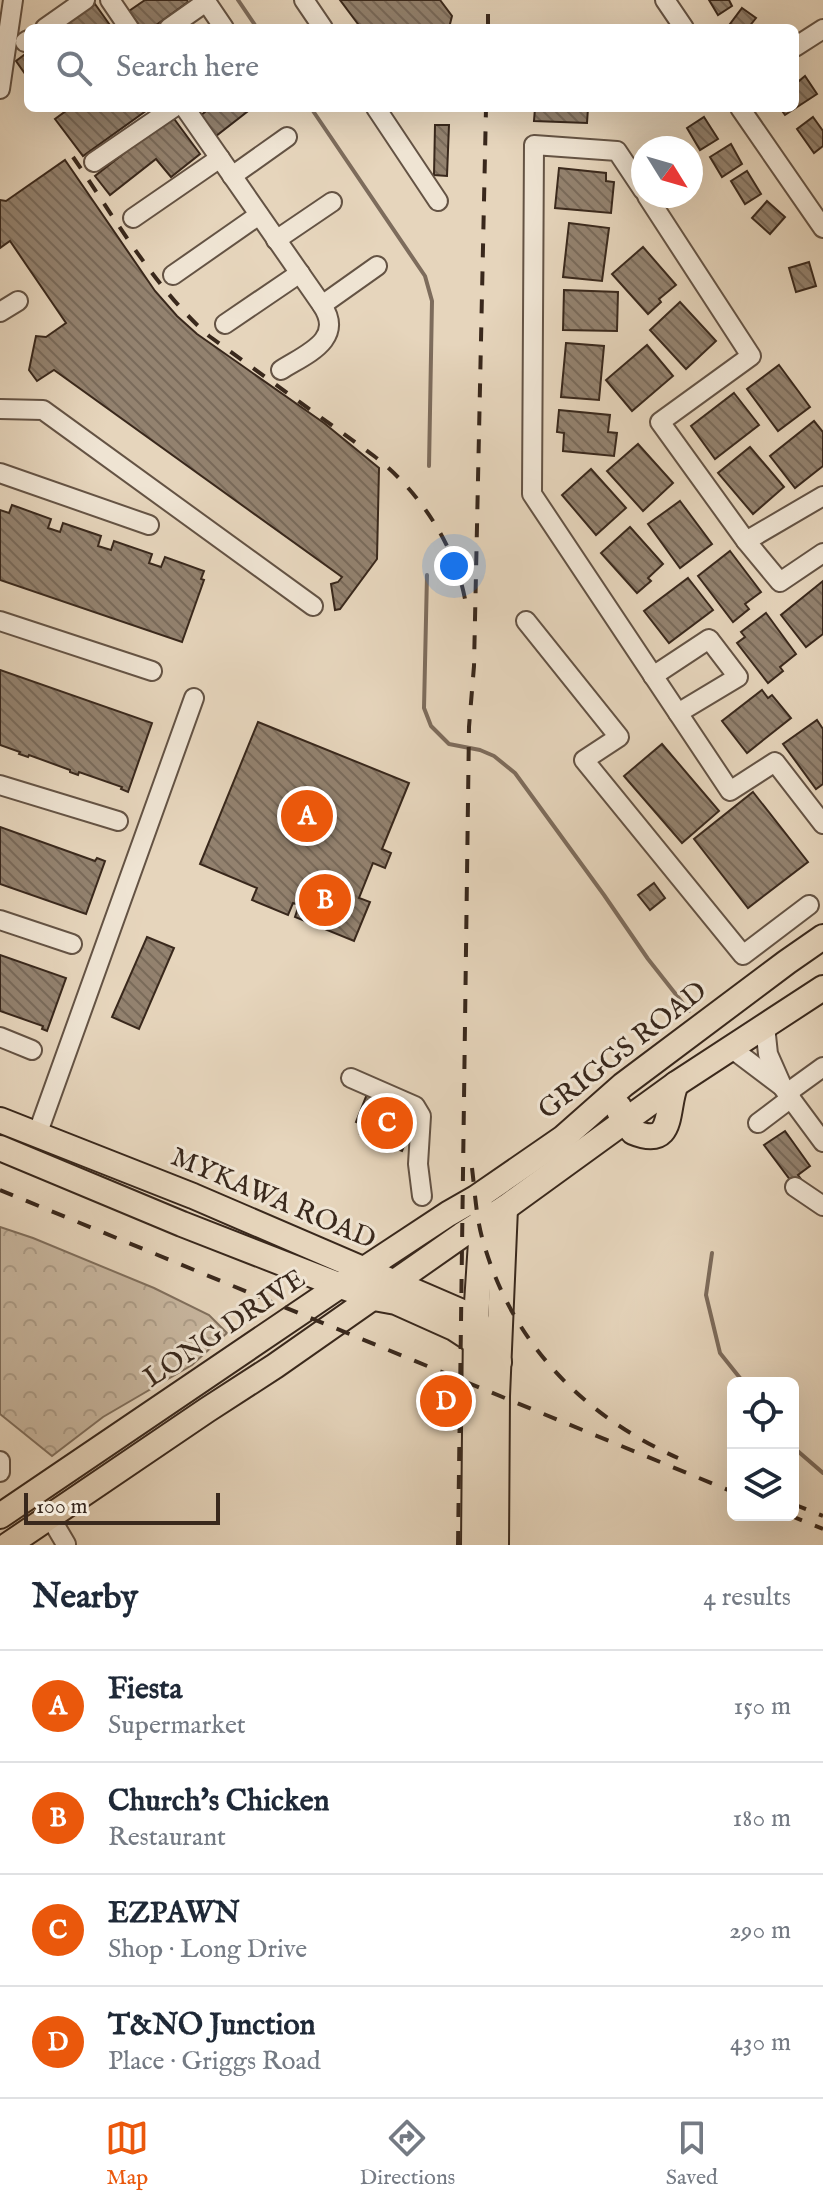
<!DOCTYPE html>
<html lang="en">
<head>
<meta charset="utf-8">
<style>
  :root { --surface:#fff; --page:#f6f6f7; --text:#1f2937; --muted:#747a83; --line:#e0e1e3; --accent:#ea580c }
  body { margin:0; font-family:"IM FELL English",serif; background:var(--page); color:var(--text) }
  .controls { position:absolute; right:24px; bottom:24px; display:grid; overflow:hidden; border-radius:12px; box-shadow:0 8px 32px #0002 }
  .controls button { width:72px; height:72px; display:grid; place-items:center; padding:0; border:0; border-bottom:2px solid var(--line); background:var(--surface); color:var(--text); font:40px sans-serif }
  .compass { position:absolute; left:631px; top:136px; width:72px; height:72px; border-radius:50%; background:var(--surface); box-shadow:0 8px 32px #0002; rotate:127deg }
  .scale { position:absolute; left:24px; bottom:20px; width:196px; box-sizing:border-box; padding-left:8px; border:4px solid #39281c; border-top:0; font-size:22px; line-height:28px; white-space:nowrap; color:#39281c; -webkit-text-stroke:6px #efe4d3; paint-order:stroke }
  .you { position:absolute; left:454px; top:566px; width:28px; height:28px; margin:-20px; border:6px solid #fff; border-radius:50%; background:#1a73e8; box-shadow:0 0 0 12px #1a73e833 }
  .badge { display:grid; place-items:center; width:52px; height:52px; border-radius:50%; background:var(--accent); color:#fff; font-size:26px; font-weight:700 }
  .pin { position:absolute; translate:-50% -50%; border:4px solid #fff; box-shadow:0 2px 8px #0006 }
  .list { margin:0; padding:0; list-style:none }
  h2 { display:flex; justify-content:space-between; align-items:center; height:104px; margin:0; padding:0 32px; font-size:34px }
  h2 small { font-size:26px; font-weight:400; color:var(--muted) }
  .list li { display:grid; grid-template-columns:52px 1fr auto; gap:24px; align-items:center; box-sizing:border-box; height:112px; padding:0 32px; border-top:2px solid var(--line) }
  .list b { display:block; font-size:30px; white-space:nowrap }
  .list p { margin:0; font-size:26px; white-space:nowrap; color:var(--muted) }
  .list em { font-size:26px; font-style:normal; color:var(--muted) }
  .icon { flex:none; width:44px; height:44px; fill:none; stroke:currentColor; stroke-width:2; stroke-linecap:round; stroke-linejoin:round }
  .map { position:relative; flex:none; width:823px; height:1545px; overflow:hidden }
  .search { position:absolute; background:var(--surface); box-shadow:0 8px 32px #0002; left:24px; right:24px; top:24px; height:88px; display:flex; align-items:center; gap:20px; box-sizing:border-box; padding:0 28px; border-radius:12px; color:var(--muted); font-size:30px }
  .sheet { height:552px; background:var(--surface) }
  nav { display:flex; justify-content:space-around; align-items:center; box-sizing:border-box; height:112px; border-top:2px solid var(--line); background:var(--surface); font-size:22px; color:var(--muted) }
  nav a { display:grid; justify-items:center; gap:4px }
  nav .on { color:var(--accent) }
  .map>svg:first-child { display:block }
</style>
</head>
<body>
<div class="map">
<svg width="823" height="1545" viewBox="0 0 823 1545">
  <defs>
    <pattern id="forest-crowns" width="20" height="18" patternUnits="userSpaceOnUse" patternTransform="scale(2)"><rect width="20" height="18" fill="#c9b8a1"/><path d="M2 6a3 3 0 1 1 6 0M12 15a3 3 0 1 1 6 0" fill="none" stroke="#ad9e8a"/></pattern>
    <pattern id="building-back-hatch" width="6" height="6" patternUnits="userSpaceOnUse" patternTransform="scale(2)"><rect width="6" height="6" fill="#93826f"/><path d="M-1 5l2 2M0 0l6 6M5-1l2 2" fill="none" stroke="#796a5a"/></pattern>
  </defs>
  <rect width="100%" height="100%" fill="#e6d5bc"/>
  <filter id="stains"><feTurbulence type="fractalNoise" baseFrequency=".0025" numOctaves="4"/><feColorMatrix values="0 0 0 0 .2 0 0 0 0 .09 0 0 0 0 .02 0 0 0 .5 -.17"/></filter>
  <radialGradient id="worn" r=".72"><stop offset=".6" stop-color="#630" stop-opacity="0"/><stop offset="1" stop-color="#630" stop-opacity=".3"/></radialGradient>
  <polygon fill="url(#forest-crowns)" stroke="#81705e" stroke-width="2" points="0,1227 33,1238 154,1288 209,1315 227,1333 192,1365 103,1417 52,1456 0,1414"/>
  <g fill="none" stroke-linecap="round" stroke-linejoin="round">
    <g stroke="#7d6c5c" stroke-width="4">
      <polyline points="238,0 257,28"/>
      <polyline points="311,108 425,276 432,301 429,466"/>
      <polyline points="427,575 424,708 431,726 449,744 480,750 494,756 515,773 604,895 648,959 689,1011"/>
      <polyline points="712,1253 706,1295 720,1353 744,1383"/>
      <polyline points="793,1447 823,1473"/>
    </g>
  </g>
  <g fill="url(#building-back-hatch)" stroke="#39281c" stroke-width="2">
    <polygon points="145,0 187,0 188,2 152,28 141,28 129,11"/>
    <polygon points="340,0 440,0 452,16 449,28 361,28"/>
    <polygon points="709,0 729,0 732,6 718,15"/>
    <polygon points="95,4 112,28 61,28"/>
    <polygon points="742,8 756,18 748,28 727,28"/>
    <polygon points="28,52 28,78 16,61"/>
    <polygon points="795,75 799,81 805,76 817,94 785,115 780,108 795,108"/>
    <polygon points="70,108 150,108 83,156 55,119"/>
    <polygon points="210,108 252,108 216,136 200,116"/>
    <polygon points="535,108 588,108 587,123 534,121"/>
    <polygon points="172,116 200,154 171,177 156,159 110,195 95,176"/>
    <polygon points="704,117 718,139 700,150 687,128"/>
    <polygon points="813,117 823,131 823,146 814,153 797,129"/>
    <polygon points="435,125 449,125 447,176 434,175"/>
    <polygon points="731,144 742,164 722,177 710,157"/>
    <polygon points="65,160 155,291 177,316 197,334 324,423 379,468 377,559 340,609 335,610 331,584 338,582 342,577 54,370 37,381 29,370 36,336 46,337 66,323 10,241 0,248 0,200 6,201"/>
    <polygon points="559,168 606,173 606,181 614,182 611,213 555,208"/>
    <polygon points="747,171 761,194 745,204 731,181"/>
    <polygon points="767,201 785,217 770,234 752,218"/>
    <polygon points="569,223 609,228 602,281 563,277"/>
    <polygon points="643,247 676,285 659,299 661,302 648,314 612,274"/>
    <polygon points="809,262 816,286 796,292 789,268"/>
    <polygon points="564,290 618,292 617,331 563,330"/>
    <polygon points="680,302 716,341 686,369 650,330"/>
    <polygon points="566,343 604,346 599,400 561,397"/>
    <polygon points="647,345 673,376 632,411 606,380"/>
    <polygon points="779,365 810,407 778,431 747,389"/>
    <polygon points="734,393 759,425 715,459 691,426"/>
    <polygon points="559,410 610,415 608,432 617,433 614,456 563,451 564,433 557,432"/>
    <polygon points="814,421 823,432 823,466 795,488 770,456"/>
    <polygon points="638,444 673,483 643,511 607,471"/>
    <polygon points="750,447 784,487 753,514 718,473"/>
    <polygon points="591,469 626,508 596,535 562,495"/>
    <polygon points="680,501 712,544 680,568 648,524"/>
    <polygon points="12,505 51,519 48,528 60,532 63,523 101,536 98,546 111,550 114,541 152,554 149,563 161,567 165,557 204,571 201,579 204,580 182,642 0,580 0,510 9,513"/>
    <polygon points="630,527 663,564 648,578 651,581 637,593 601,553"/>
    <polygon points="730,551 761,592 745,604 749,609 733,622 698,576"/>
    <polygon points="688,578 713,610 669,643 644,611"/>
    <polygon points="823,581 823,634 806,647 781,615"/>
    <polygon points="766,613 796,654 780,667 783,671 768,683 737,643 745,637 741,632"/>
    <polygon points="0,670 152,723 128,792 121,789 122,787 79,772 78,775 70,772 70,770 29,755 28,757 19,754 20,752 0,745"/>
    <polygon points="762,690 768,698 772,695 791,718 747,753 722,721"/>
    <polygon points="817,720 823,729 823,784 816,789 783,744"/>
    <polygon points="258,722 409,783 382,849 391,853 385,868 373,863 359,898 370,902 354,941 295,917 299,905 293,903 288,915 252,900 257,888 200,864"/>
    <polygon points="662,744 719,811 682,843 624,776"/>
    <polygon points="753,792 808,862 748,908 694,839"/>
    <polygon points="0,827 95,861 97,858 105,861 86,914 0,884"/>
    <polygon points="654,883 665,898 650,910 638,895"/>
    <polygon points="147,937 174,948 139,1029 112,1017"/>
    <polygon points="0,955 66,978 47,1031 42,1029 43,1026 0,1011"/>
    <polygon points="367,1094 417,1115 402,1151 360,1134 364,1125 356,1122"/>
    <polygon points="785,1131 810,1166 798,1175 801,1179 794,1185 764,1145"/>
  </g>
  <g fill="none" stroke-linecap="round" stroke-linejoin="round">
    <defs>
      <g id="minor">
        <polyline points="110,0 129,28"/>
        <polyline points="205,0 224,28"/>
        <polyline points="304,0 323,28"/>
        <polyline points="665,0 684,28"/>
        <polyline points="45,28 85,0"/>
        <polyline points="169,28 206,2"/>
        <polyline points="25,42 28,40"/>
        <polyline points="795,47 823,29"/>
        <polyline points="0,89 13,0"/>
        <path d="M 185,108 L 322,305 C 345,340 306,354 281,370"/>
        <polyline points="376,108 438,201"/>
        <polyline points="740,108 823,228"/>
        <polyline points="94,162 173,108"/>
        <polyline points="232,176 287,137"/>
        <polyline points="643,190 617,151 534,145 532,494 730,791 775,762 823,824"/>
        <polyline points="647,196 751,356 660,422 746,541 780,582 823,553"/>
        <polyline points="133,218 220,158"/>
        <polyline points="276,240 332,202"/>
        <polyline points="173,275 259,215"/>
        <polyline points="322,305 377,266"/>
        <polyline points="0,312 18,301"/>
        <polyline points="225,324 300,273"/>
        <polyline points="0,409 43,410 313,606"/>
        <polyline points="0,473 149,525"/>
        <polyline points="746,541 823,496"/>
        <polyline points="0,621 152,671"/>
        <polyline points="526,621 619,737 584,760 743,955 809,905"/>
        <polyline points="653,676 709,639 738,677 678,713"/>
        <polyline points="0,785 118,821"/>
        <polyline points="0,920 72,944"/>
        <polyline points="765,1026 768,1054 783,1088 823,1142"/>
        <polyline points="0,1037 32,1050"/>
        <polyline points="731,1048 780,1085"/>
        <polyline points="351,1078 415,1106 421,1116 418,1164 422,1196"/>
        <polyline points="787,1093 823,1067"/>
        <polyline points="758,1123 791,1098"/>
        <polyline points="37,1135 194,698"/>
        <polyline points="795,1187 823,1206"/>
        <polyline points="0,1461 0,1472"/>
        <polyline points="50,1517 66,1544 65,1545"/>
      </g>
      <g id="major">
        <path d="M 619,1107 L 619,1111 L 633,1132 C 676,1150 665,1108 676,1084"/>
        <polyline points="0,1120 193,1196 460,1311 476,1319 499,1362"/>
        <polyline points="0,1148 182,1224 341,1286 374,1298 396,1302 454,1328 477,1343"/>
        <polyline points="0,1516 363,1270 448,1214 476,1198 563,1138 623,1085 787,962 823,937"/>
        <polyline points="8,1545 207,1410 275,1366 462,1235 505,1208 676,1084 823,988"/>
        <polyline points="474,1545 476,1319 483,1211"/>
        <polyline points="496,1545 497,1396 505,1208"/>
      </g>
    </defs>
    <use href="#minor" stroke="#645344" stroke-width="22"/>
    <use href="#major" stroke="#39281c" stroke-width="28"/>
    <use href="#minor" stroke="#efe4d3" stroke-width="18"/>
    <use href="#major" stroke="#e6d5bc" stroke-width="24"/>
    <g stroke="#39281c" stroke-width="4" stroke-dasharray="14 14" stroke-linecap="butt">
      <polyline points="488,28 488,0"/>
      <path d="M 73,157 C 115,218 153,286 209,336 L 374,456 C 421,492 460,552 467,612"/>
      <path d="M 472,1168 C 475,1192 476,1217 483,1241 C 512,1343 582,1415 678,1458"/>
      <polyline points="0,1190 733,1492"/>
      <polyline points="793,1504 823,1516"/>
      <polyline points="789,1515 823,1529"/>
      <polyline points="458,1545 469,727 474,666 486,108"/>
    </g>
  </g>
  <g text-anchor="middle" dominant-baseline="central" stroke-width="6" stroke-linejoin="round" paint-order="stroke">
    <g font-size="28" fill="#39281c" stroke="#efe4d3">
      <text transform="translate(623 1051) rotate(-38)">GRIGGS ROAD</text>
      <text transform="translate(273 1199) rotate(23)">MYKAWA ROAD</text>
      <text transform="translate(225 1329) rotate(-34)">LONG DRIVE</text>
    </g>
  </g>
  <rect width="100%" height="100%" filter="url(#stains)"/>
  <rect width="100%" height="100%" fill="url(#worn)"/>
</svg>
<div class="controls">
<button><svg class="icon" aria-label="locate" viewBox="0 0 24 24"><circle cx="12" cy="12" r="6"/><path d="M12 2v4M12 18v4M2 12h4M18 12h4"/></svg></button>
<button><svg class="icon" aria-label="layers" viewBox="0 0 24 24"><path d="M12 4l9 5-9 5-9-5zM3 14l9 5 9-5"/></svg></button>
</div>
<svg class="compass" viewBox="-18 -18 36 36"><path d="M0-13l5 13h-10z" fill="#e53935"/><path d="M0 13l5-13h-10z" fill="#747a83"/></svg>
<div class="scale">100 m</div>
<div class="you"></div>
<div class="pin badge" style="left:307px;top:816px">A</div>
<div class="pin badge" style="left:325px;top:900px">B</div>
<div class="pin badge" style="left:387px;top:1123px">C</div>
<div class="pin badge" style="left:446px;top:1401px">D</div>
<div class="search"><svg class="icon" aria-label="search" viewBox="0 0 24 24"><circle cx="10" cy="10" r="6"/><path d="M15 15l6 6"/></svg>Search here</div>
</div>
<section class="sheet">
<h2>Nearby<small>4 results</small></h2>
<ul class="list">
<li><span class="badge">A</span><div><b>Fiesta</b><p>Supermarket</p></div><em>150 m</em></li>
<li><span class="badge">B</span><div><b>Church's Chicken</b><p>Restaurant</p></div><em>180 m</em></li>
<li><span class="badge">C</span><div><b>EZPAWN</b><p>Shop · Long Drive</p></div><em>290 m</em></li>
<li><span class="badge">D</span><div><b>T&amp;NO Junction</b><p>Place · Griggs Road</p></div><em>430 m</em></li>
</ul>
</section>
<nav>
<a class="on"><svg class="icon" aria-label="map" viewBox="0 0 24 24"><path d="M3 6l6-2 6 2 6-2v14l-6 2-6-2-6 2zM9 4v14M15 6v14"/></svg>Map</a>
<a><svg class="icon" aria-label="directions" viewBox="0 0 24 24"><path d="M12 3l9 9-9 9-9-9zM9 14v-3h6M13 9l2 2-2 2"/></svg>Directions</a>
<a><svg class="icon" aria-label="saved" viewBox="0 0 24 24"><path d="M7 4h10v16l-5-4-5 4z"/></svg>Saved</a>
</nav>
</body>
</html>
